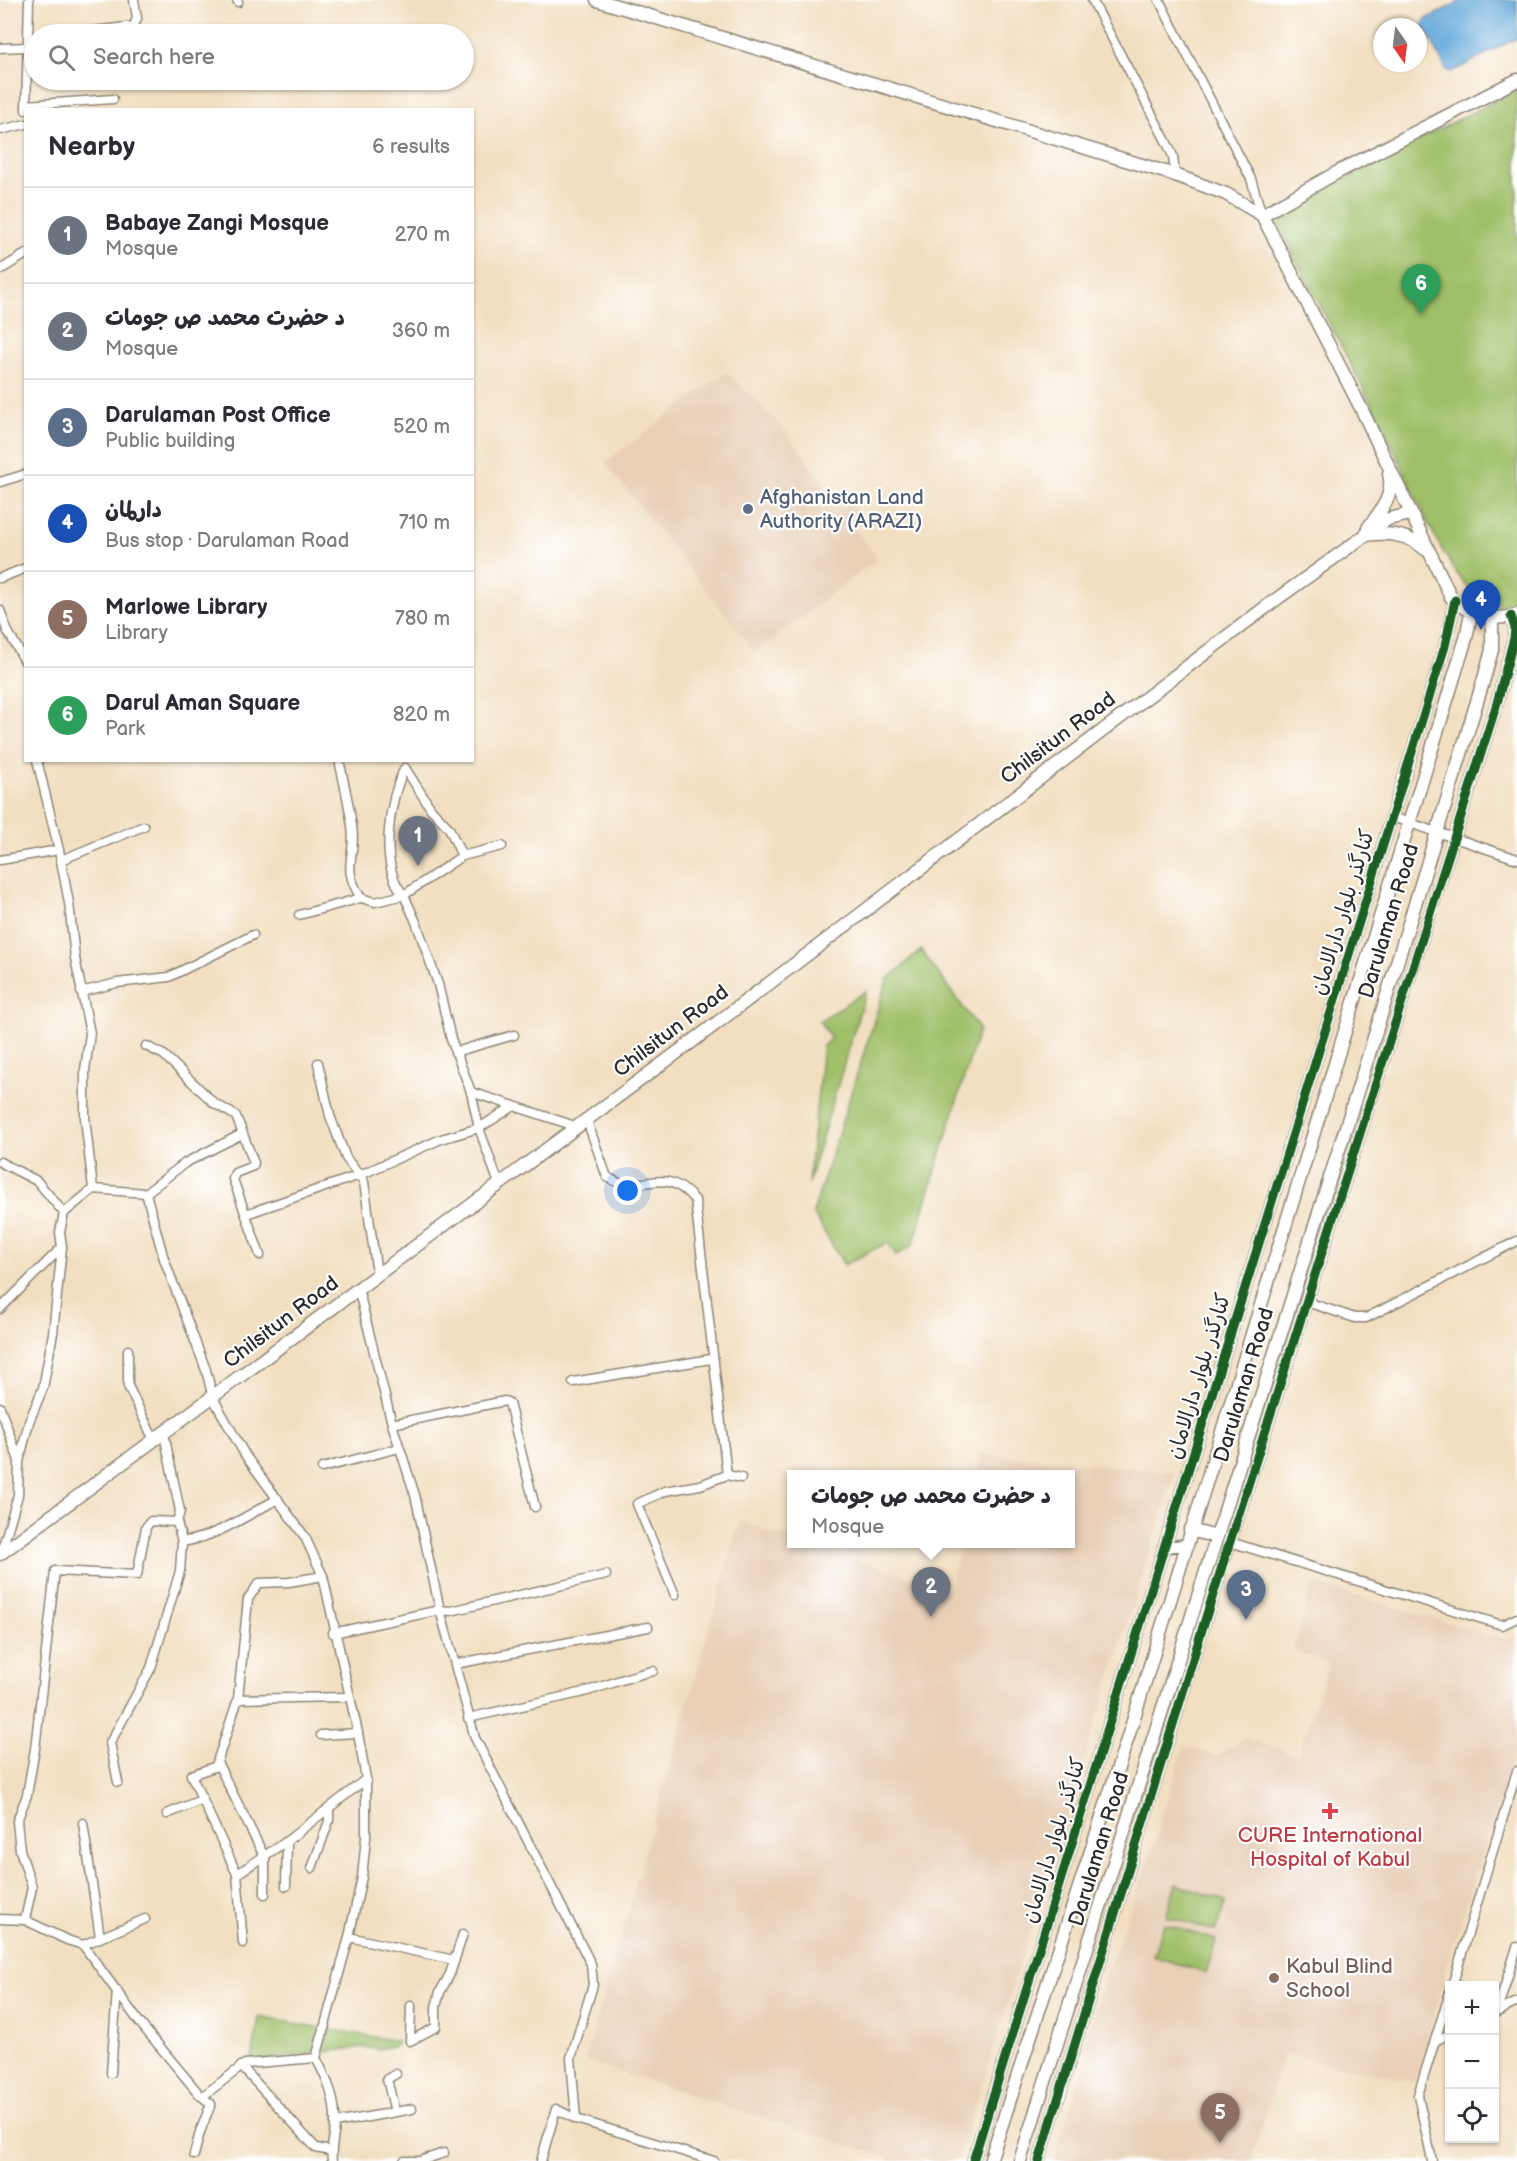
<!DOCTYPE html>
<html lang="en">
<head>
<meta charset="utf-8">
<style>
  :root { --surface:#fff; --page:#f2f2f3; --text:#2b2b33; --muted:#7c7c81; --line:#e1e1e2; --accent:#d93025 }
  body { margin:0; font-family:"Balsamiq Sans","Playpen Sans Arabic",sans-serif; background:var(--page); color:var(--text) }
  .controls { position:absolute; right:18px; bottom:18px; display:grid; overflow:hidden; border-radius:0px; box-shadow:0 2px 4px #0004 }
  .controls button { width:54px; height:54px; display:grid; place-items:center; padding:0; border:0; border-bottom:2px solid var(--line); background:var(--surface); color:var(--text); font:30px sans-serif }
  .compass { position:absolute; left:1373px; top:18px; width:54px; height:54px; border-radius:50%; background:var(--surface); box-shadow:0 2px 4px #0004; rotate:166deg }
  .you { position:absolute; left:628px; top:1191px; width:21px; height:21px; margin:-15px; border:4px solid #fff; border-radius:50%; background:#1a73e8; box-shadow:0 0 0 9px #1a73e833 }
  .badge { display:grid; place-items:center; width:39px; height:39px; border-radius:50%; background:var(--accent); color:#fff; font-size:20px; font-weight:700 }
  .pin { position:absolute; translate:-50% -50px; filter:drop-shadow(0 2px 3px #0008) }
  .pin::after { content:''; position:absolute; top:32px; width:21px; height:18px; background:inherit; clip-path:polygon(0 0,100% 0,50% 100%) }
  .popup { position:absolute; left:787px; top:1470px; width:288px; height:78px; box-sizing:border-box; display:grid; place-content:center; border-radius:0px; background:var(--surface); filter:drop-shadow(0 2px 4px #0005); font-size:20px; white-space:nowrap; color:var(--muted) }
  .popup b { font-size:22px; color:var(--text) }
  .popup::after { content:''; position:absolute; left:50%; top:100%; margin-left:-12px; border:12px solid transparent; border-top-color:var(--surface) }
  .list { margin:0; padding:0; list-style:none }
  h2 { display:flex; justify-content:space-between; align-items:center; height:78px; margin:0; padding:0 24px; font-size:26px }
  h2 small { font-size:20px; font-weight:400; color:var(--muted) }
  .list li { display:grid; grid-template-columns:39px 1fr auto; gap:18px; align-items:center; box-sizing:border-box; height:96px; padding:0 24px; border-top:2px solid var(--line) }
  .list b { display:block; font-size:22px; white-space:nowrap }
  .list p { margin:0; font-size:20px; white-space:nowrap; color:var(--muted) }
  .list em { font-size:20px; font-style:normal; color:var(--muted) }
  .icon { flex:none; width:33px; height:33px; fill:none; stroke:currentColor; stroke-width:2; stroke-linecap:round; stroke-linejoin:round }
  .map { position:relative; flex:none; width:1517px; height:2161px; overflow:hidden }
  .search { position:absolute; background:var(--surface); box-shadow:0 2px 4px #0004; left:24px; top:24px; width:450px; height:66px; display:flex; align-items:center; gap:15px; box-sizing:border-box; padding:0 21px; border-radius:33px; color:var(--muted); font-size:22px }
  .panel { position:absolute; background:var(--surface); box-shadow:0 2px 4px #0004; left:24px; top:108px; width:450px; height:654px; border-radius:0px }
  .map>svg:first-child { display:block }
</style>
</head>
<body>
<div class="map">
<svg width="1517" height="2161" viewBox="0 0 1517 2161">
  <rect width="100%" height="100%" fill="#fff"/>
  <filter id="ink" filterUnits="userSpaceOnUse"><feTurbulence type="fractalNoise" baseFrequency=".0167" numOctaves="2"/><feDisplacementMap in="SourceGraphic" scale="12" xChannelSelector="R" yChannelSelector="G"/><feConvolveMatrix kernelMatrix="1 2 1 2 8 2 1 2 1" color-interpolation-filters="sRGB"/></filter>
  <filter id="wash" filterUnits="userSpaceOnUse"><feTurbulence type="fractalNoise" baseFrequency=".008" numOctaves="4" result="noise"/><feDisplacementMap in="SourceGraphic" scale="24" xChannelSelector="R" yChannelSelector="G"/><feGaussianBlur stdDeviation="1.35" result="paint"/><feColorMatrix in="noise" values="0 0 0 0 0 0 0 0 0 0 0 0 0 0 0 0 0 1.4 0 .05"/><feComposite in="paint" operator="in"/></filter>
  <g filter="url(#wash)">
    <rect width="100%" height="100%" fill="#f2dfc1"/>
    <g fill="#e8cfb6">
      <polygon points="726,372 783,427 835,500 844,494 861,518 852,524 877,559 756,653 605,463"/>
      <polygon points="983,1454 1175,1472 958,2161 899,2161 585,2061 740,1521 791,1538 792,1544 808,1544 949,1590 961,1544 1070,1544 1070,1474 978,1474"/>
      <polygon points="1312,1583 1507,1640 1517,1635 1517,1743 1448,1963 1416,2082 1284,2054 1251,2161 1053,2161 1088,2054 1082,2051 1099,1993 1145,1870 1184,1746 1217,1756 1244,1738 1298,1755 1329,1663 1293,1651"/>
    </g>
    <g fill="#9fbf68" stroke="#65754a" stroke-width="1.5">
      <path d="M 1517,89 L 1517,602 C 1501,606 1488,606 1475,594 C 1443,567 1411,484 1391,443 C 1353,367 1313,292 1273,216 Z"/>
      <polygon points="921,950 979,1029 913,1245 896,1256 888,1242 844,1265 813,1213 887,980"/>
      <polygon points="866,991 808,1184 823,1046 831,1038 819,1021"/>
      <polygon points="1176,1884 1226,1901 1215,1931 1166,1916"/>
      <polygon points="1164,1924 1216,1940 1206,1973 1153,1956"/>
      <polygon points="259,2017 398,2041 395,2046 379,2049 362,2047 251,2062"/>
    </g>
    <polygon fill="#63a8d9" stroke="#476a82" stroke-width="1.5" points="1462,0 1517,0 1517,38 1452,72 1447,71 1423,24 1425,20"/>
  </g>
  <g filter="url(#ink)">
    <g fill="none" stroke-linecap="round" stroke-linejoin="round">
      <defs>
        <g id="minor">
          <polyline points="237,0 238,2"/>
          <polyline points="1092,0 1167,143 1173,156 1175,175"/>
          <polyline points="1159,0 1251,179 1262,215"/>
          <polyline points="69,34 134,26 137,18 134,0"/>
          <polyline points="0,48 28,47"/>
          <polyline points="26,105 113,99"/>
          <polyline points="26,110 29,0"/>
          <polyline points="0,130 26,124"/>
          <polyline points="0,270 26,254"/>
          <polyline points="0,482 26,474"/>
          <polyline points="0,578 26,568"/>
          <polyline points="0,610 7,630 26,663"/>
          <polyline points="37,760 59,850 69,903 75,958 90,1033 85,1070 85,1118 93,1189"/>
          <path d="M 339,760 C 344,782 349,804 352,826 C 357,858 340,865 361,898 L 375,902 L 404,895 C 378,867 389,798 405,768"/>
          <polyline points="405,768 431,809 449,828 462,856"/>
          <polyline points="1392,817 1517,859"/>
          <polyline points="0,860 59,850"/>
          <polyline points="61,860 144,826"/>
          <polyline points="299,915 361,898"/>
          <polyline points="81,992 117,983 169,977 253,935"/>
          <polyline points="146,1046 164,1055 214,1103 236,1116 254,1163 253,1166 235,1173 233,1179 260,1255"/>
          <polyline points="455,1052 514,1035"/>
          <polyline points="318,1063 330,1116 346,1158 364,1182 377,1274"/>
          <polyline points="471,1092 575,1126"/>
          <path d="M 586,1118 L 607,1177 C 612,1179 618,1184 624,1184 C 654,1186 667,1169 695,1200 L 727,1475"/>
          <polyline points="0,1162 37,1181 64,1213"/>
          <polyline points="499,1184 479,1128 471,1092 451,1039 438,984 416,922 404,895 462,856 502,846"/>
          <path d="M 146,1193 L 164,1259 L 206,1370 L 213,1398 L 245,1455 L 305,1537 L 323,1576 L 358,1733 L 366,1779 L 366,1838 L 362,1877 L 349,1937 L 316,2058 C 327,2079 336,2099 335,2123 C 335,2136 330,2147 332,2161"/>
          <polyline points="246,1214 360,1175 441,1139 479,1128 514,1106"/>
          <polyline points="358,1288 392,1424 415,1495 440,1610 475,1738 591,1964 593,1985 571,2058 576,2119"/>
          <polyline points="1307,1302 1355,1318 1366,1318 1517,1241"/>
          <polyline points="0,1309 62,1247"/>
          <polyline points="128,1350 128,1386 154,1440"/>
          <polyline points="573,1382 711,1359"/>
          <polyline points="0,1407 19,1461"/>
          <polyline points="392,1424 505,1401 509,1403 535,1507"/>
          <polyline points="322,1468 399,1448"/>
          <path d="M 182,1542 C 219,1536 245,1516 278,1499"/>
          <polyline points="1230,1542 1502,1625 1517,1618"/>
          <polyline points="1,1553 18,1495 19,1462 29,1422 43,1388 53,1333 62,1247 60,1232 64,1213 93,1189 146,1193 185,1163 242,1134"/>
          <polyline points="675,1595 637,1504 665,1491 700,1485 727,1475 741,1478"/>
          <polyline points="333,1633 440,1610 451,1611 606,1575"/>
          <polyline points="455,1664 648,1627"/>
          <polyline points="238,1699 348,1697"/>
          <path d="M 468,1718 L 580,1693 C 604,1687 628,1676 653,1671"/>
          <polyline points="321,1735 358,1733"/>
          <polyline points="217,1766 191,1775 237,1874 243,1943"/>
          <polyline points="118,1782 110,1743 151,1668 180,1571 182,1542 177,1522 180,1511 164,1434"/>
          <polyline points="167,1814 203,1799"/>
          <polyline points="83,1823 100,1937"/>
          <polyline points="312,1868 329,1821 329,1810"/>
          <polyline points="237,1874 287,1841 366,1779"/>
          <polyline points="286,1886 287,1841"/>
          <polyline points="265,1894 265,1858 217,1762 238,1699 248,1599 259,1583 289,1582 323,1576"/>
          <polyline points="0,1919 25,1920 67,1940 83,1945 140,2023 200,2095 211,2104 200,2132 194,2155"/>
          <polyline points="25,1920 32,1887 20,1850 17,1821 27,1795 35,1749 55,1571 137,1575 146,1527 151,1521 177,1522"/>
          <polyline points="349,1937 454,1960"/>
          <polyline points="83,1945 145,1919"/>
          <polyline points="1452,1986 1517,1771"/>
          <polyline points="411,2006 410,2041 436,2027 436,2007 440,1992 450,1974 463,1934"/>
          <polyline points="1497,2011 1517,1947"/>
          <polyline points="1495,2013 1517,2002"/>
          <polyline points="1435,2041 1450,2034"/>
          <polyline points="241,2066 316,2148 331,2151"/>
          <polyline points="111,2073 117,1990"/>
          <polyline points="203,2096 245,2064 316,2058"/>
          <polyline points="395,2112 387,2079 396,2074"/>
          <polyline points="335,2123 412,2109"/>
          <polyline points="404,2161 420,2161 444,2153"/>
          <polyline points="541,2161 556,2109 576,2119 714,2161"/>
          <polyline points="1432,2161 1418,2095 1450,1992"/>
        </g>
        <g id="tertiary">
          <polyline points="1164,1547 1186,1545"/>
          <polyline points="973,2161 1445,646 1455,600"/>
          <polyline points="1039,2161 1205,1620 1497,703 1514,638 1515,628 1511,616"/>
        </g>
        <g id="secondary">
          <path d="M 597,0 L 1175,175 L 1226,194 L 1262,215 L 1360,406 L 1451,597 C 1472,616 1489,622 1517,615"/>
          <polyline points="1262,215 1336,173 1517,80"/>
          <path d="M 1368,528 C 1380,512 1395,495 1389,474"/>
          <path d="M 1366,535 C 1388,532 1408,534 1425,549"/>
          <polyline points="1190,1530 1217,1537"/>
          <polyline points="0,1554 701,1035 1274,601 1388,519 1411,514"/>
          <polyline points="990,2161 1128,1737 1466,638 1471,613"/>
          <polyline points="1020,2161 1369,1054 1483,682 1492,650 1492,619"/>
        </g>
      </defs>
      <use href="#minor" stroke="#8e8576" stroke-width="11"/>
      <use href="#tertiary" stroke="#8e8576" stroke-width="14"/>
      <use href="#secondary" stroke="#8e8576" stroke-width="15"/>
      <use href="#minor" stroke="#fff" stroke-width="8"/>
      <use href="#tertiary" stroke="#fff" stroke-width="10"/>
      <use href="#secondary" stroke="#fff" stroke-width="12"/>
      <defs>
        <g id="cycleway">
          <polyline points="973,2161 1445,646 1455,600"/>
          <polyline points="1039,2161 1205,1620 1497,703 1514,638 1515,628 1511,616"/>
        </g>
      </defs>
      <use href="#cycleway" stroke="#fff" stroke-width="13"/>
      <use href="#cycleway" stroke="#1b5e20" stroke-width="9"/>
    </g>
  </g>
  <circle fill="#5c6f8a" stroke="#fff" stroke-width="2" cx="748" cy="509" r="6"/>
  <path fill="#e0444e" stroke="#fff" stroke-width="2" d="M1327 1802h6v6h6v6h-6v6h-6v-6h-6v-6h6z"/>
  <circle fill="#8d6e63" stroke="#fff" stroke-width="2" cx="1274" cy="1978" r="6"/>
  <g text-anchor="middle" dominant-baseline="central" stroke-width="4.5" stroke-linejoin="round" paint-order="stroke">
    <g font-size="21" fill="#4e5e75" stroke="#fff" text-anchor="start">
      <text x="760" y="497">Afghanistan Land<tspan x="760" dy="24">Authority (ARAZI)</tspan></text>
    </g>
    <g font-size="21" fill="#2b2b2b" stroke="#fff">
      <text transform="translate(1058 738) rotate(-37)">Chilsitun Road</text>
      <text transform="translate(1343 912) rotate(-73)">کنارگذر بلوار دارالامان</text>
      <text transform="translate(1389 921) rotate(-73)">Darulaman Road</text>
      <text transform="translate(671 1031) rotate(-37)">Chilsitun Road</text>
      <text transform="translate(281 1322) rotate(-37)">Chilsitun Road</text>
      <text transform="translate(1199 1376) rotate(-73)">کنارگذر بلوار دارالامان</text>
      <text transform="translate(1244 1385) rotate(-73)">Darulaman Road</text>
      <text transform="translate(1054 1840) rotate(-73)">کنارگذر بلوار دارالامان</text>
      <text transform="translate(1099 1849) rotate(-73)">Darulaman Road</text>
    </g>
    <g font-size="21" fill="#be3a42" stroke="#fff">
      <text x="1330" y="1835">CURE International<tspan x="1330" dy="24">Hospital of Kabul</tspan></text>
    </g>
    <g font-size="21" fill="#785e54" stroke="#fff" text-anchor="start">
      <text x="1286" y="1966">Kabul Blind<tspan x="1286" dy="24">School</tspan></text>
    </g>
  </g>
</svg>
<div class="controls">
<button>+</button>
<button>−</button>
<button><svg class="icon" aria-label="locate" viewBox="0 0 24 24"><circle cx="12" cy="12" r="6"/><path d="M12 2v4M12 18v4M2 12h4M18 12h4"/></svg></button>
</div>
<svg class="compass" viewBox="-18 -18 36 36"><path d="M0-13l5 13h-10z" fill="#e53935"/><path d="M0 13l5-13h-10z" fill="#7c7c81"/></svg>
<div class="you"></div>
<div class="pin badge" style="left:418px;top:866px;background:#6b7280">1</div>
<div class="pin badge" style="left:931px;top:1617px;background:#6b7280">2</div>
<div class="popup"><b>د حضرت محمد ص جومات</b>Mosque</div>
<div class="pin badge" style="left:1246px;top:1620px;background:#5c6f8a">3</div>
<div class="pin badge" style="left:1481px;top:630px;background:#1a4fb4">4</div>
<div class="pin badge" style="left:1220px;top:2143px;background:#8d6e63">5</div>
<div class="pin badge" style="left:1421px;top:314px;background:#2e9e5b">6</div>
<div class="search"><svg class="icon" aria-label="search" viewBox="0 0 24 24"><circle cx="10" cy="10" r="6"/><path d="M15 15l6 6"/></svg>Search here</div>
<section class="panel">
<h2>Nearby<small>6 results</small></h2>
<ul class="list">
<li><span class="badge" style="background:#6b7280">1</span><div><b>Babaye Zangi Mosque</b><p>Mosque</p></div><em>270 m</em></li>
<li><span class="badge" style="background:#6b7280">2</span><div><b>د حضرت محمد ص جومات</b><p>Mosque</p></div><em>360 m</em></li>
<li><span class="badge" style="background:#5c6f8a">3</span><div><b>Darulaman Post Office</b><p>Public building</p></div><em>520 m</em></li>
<li><span class="badge" style="background:#1a4fb4">4</span><div><b>دارلمان</b><p>Bus stop · Darulaman Road</p></div><em>710 m</em></li>
<li><span class="badge" style="background:#8d6e63">5</span><div><b>Marlowe Library</b><p>Library</p></div><em>780 m</em></li>
<li><span class="badge" style="background:#2e9e5b">6</span><div><b>Darul Aman Square</b><p>Park</p></div><em>820 m</em></li>
</ul>
</section>
</div>
</body>
</html>
